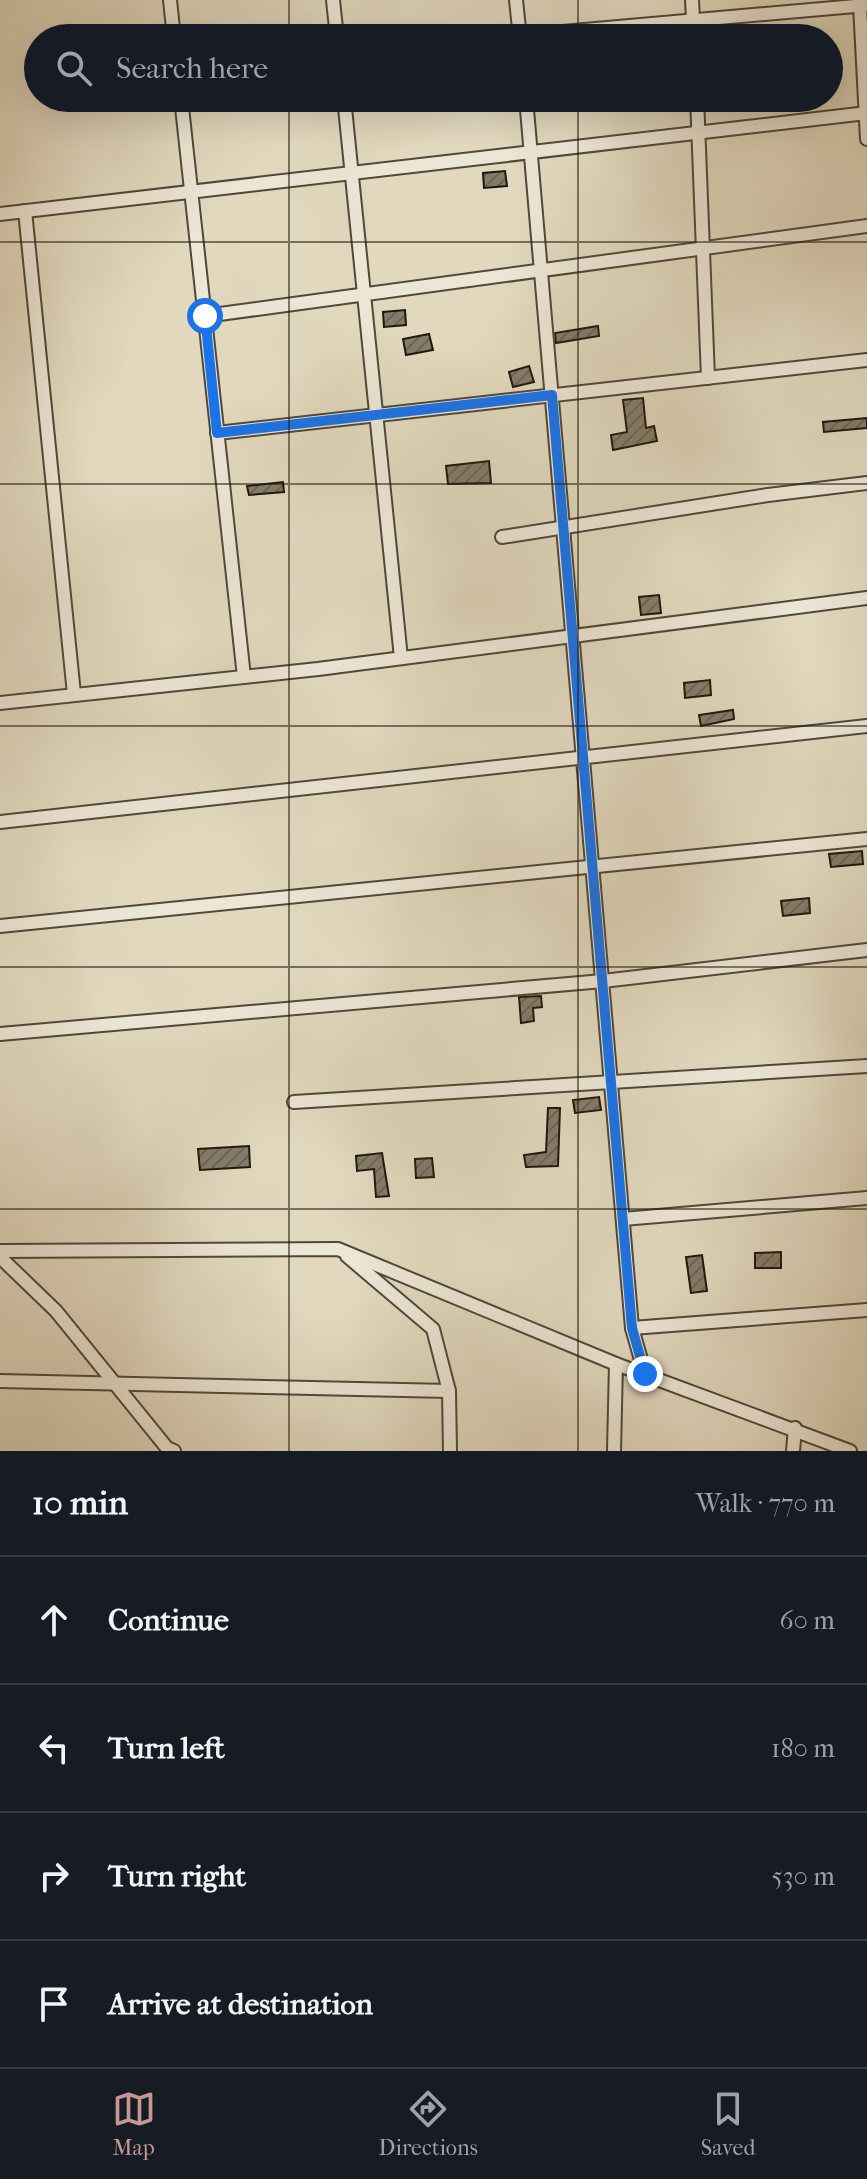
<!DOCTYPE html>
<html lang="en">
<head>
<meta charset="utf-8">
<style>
  :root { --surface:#171b24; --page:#20242c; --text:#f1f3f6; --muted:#9ea1a6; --line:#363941; --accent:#c59692 }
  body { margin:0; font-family:"IM FELL French Canon",serif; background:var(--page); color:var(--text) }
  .stop { position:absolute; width:24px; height:24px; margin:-18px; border:6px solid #1a73e8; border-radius:50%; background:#fff }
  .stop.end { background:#1a73e8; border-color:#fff; box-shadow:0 2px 8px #0008 }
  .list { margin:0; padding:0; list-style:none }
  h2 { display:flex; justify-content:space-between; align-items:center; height:104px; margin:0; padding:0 32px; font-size:34px }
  h2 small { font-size:26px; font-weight:400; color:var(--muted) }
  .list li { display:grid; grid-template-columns:52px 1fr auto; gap:24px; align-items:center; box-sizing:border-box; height:128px; padding:0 32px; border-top:2px solid var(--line) }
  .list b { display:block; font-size:30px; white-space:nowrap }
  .list em { font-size:26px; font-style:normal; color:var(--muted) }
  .icon { flex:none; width:44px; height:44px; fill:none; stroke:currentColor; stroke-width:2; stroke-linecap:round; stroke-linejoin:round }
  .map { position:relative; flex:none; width:867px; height:1451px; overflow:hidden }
  .search { position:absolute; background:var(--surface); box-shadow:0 8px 32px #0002; left:24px; right:24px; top:24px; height:88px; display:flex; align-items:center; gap:20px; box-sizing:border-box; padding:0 28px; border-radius:44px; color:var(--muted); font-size:30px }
  .sheet { height:616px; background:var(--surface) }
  nav { display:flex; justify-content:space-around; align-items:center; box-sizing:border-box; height:112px; border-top:2px solid var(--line); background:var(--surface); font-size:22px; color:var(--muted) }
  nav a { display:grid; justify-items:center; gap:4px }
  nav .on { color:var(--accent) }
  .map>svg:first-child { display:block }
</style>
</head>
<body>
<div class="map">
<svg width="867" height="1451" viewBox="0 0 867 1451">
  <defs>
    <pattern id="building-hatch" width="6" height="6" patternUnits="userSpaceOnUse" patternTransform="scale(2)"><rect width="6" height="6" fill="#847c6a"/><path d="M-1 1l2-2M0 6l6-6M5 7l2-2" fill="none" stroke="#6b6556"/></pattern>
  </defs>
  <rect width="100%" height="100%" fill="#e1d8be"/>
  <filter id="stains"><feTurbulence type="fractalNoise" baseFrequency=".0025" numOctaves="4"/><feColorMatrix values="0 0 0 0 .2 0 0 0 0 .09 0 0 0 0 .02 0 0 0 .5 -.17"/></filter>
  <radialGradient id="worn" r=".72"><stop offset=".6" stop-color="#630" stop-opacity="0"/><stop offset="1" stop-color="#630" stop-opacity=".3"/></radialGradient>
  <g fill="url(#building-hatch)" stroke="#1f180e" stroke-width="2">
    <polygon points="505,171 507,186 484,188 483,173"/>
    <polygon points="405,310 406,325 384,327 383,312"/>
    <polygon points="598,326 599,336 556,343 555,333"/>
    <polygon points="429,334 433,350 406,355 403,339"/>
    <polygon points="529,366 534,382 513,387 509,372"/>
    <polygon points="643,398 646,428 654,426 657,441 613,450 611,435 627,432 623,400"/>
    <polygon points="867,418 867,428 824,432 823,422"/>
    <polygon points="489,461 491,483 448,484 446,466"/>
    <polygon points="283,482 284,492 249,495 247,486"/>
    <polygon points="659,595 661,613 641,615 639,597"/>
    <polygon points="710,680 711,695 685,698 684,683"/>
    <polygon points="733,710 734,719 701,726 699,715"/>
    <polygon points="862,851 863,864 831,867 829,854"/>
    <polygon points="809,898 810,913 783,916 781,901"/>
    <polygon points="541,996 542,1007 533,1008 534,1021 521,1023 519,997"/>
    <polygon points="599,1097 601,1110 575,1113 573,1100"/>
    <polygon points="548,1108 560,1108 558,1166 526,1167 524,1155 546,1152"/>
    <polygon points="249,1146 250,1167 200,1170 198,1149"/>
    <polygon points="382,1153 389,1196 376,1197 374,1169 357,1171 356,1156"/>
    <polygon points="432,1158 434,1177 416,1178 415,1159"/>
    <polygon points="781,1252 781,1268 755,1268 755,1253"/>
    <polygon points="702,1255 707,1291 691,1293 686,1257"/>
  </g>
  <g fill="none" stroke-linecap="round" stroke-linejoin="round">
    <defs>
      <g id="minor">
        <polyline points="170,0 174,38"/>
        <polyline points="333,0 337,38"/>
        <polyline points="516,0 520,38"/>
        <polyline points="692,0 694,38"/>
        <polyline points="860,5 867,139"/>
        <polyline points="493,38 867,5"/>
        <polyline points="181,98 244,677"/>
        <polyline points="344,98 401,658"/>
        <polyline points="526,98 632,1328 645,1374"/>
        <polyline points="697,98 708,378"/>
        <polyline points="25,211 74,694"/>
        <polyline points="0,214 867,113"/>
        <polyline points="205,316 867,226"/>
        <polyline points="217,433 867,360"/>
        <polyline points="502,537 768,495 867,483"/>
        <polyline points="0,703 318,669 867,598"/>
        <polyline points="0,822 867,726"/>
        <polyline points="0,926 867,839"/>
        <polyline points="0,1034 603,981 867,950"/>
        <polyline points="294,1102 867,1066"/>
        <polyline points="623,1219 867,1198"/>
        <polyline points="0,1251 338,1249 616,1364 850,1451"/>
        <polyline points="347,1256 433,1329 449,1391 450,1451"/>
        <polyline points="0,1257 56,1311 167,1448 174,1451"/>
        <polyline points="632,1328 867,1310"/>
        <polyline points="0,1381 449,1391"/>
        <polyline points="614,1451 616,1364"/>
        <polyline points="793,1451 795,1428"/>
      </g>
    </defs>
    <use href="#minor" stroke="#50483a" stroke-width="16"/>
    <use href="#minor" stroke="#ece6d5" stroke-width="12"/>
  </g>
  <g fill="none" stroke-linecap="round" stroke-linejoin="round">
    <polyline stroke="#1a73e8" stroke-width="10" points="205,316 217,433 552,395 632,1328 645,1374"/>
  </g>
  <path fill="none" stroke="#1f180e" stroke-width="2" stroke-opacity="0.55" d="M 289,0 L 289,38M 578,0 L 578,38M 289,98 L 289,1451M 578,98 L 578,1451M 0,242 L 867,242M 0,484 L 867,484M 0,726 L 867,726M 0,967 L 867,967M 0,1209 L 867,1209"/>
  <rect width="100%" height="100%" filter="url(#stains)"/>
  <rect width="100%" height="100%" fill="url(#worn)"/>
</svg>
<div class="stop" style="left:205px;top:316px"></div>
<div class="stop end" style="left:645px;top:1374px"></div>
<div class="search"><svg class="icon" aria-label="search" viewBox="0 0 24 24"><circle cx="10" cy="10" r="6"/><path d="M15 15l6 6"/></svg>Search here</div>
</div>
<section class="sheet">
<h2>10 min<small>Walk · 770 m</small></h2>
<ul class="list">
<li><svg class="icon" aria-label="ahead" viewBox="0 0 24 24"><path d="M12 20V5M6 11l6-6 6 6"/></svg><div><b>Continue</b></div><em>60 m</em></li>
<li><svg class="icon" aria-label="left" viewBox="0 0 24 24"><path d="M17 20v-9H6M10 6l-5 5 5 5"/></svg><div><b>Turn left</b></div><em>180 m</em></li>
<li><svg class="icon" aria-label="right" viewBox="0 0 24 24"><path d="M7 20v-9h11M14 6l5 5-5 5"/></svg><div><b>Turn right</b></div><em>530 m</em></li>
<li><svg class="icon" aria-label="arrive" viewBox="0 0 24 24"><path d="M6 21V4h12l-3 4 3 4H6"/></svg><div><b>Arrive at destination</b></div></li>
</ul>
</section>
<nav>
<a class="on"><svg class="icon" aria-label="map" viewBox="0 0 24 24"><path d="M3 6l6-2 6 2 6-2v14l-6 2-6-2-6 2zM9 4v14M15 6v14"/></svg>Map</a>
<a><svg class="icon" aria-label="directions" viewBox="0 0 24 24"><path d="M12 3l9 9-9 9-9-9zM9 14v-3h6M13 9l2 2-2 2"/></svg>Directions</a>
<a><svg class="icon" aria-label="saved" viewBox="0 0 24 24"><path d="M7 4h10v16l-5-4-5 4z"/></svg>Saved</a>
</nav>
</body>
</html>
